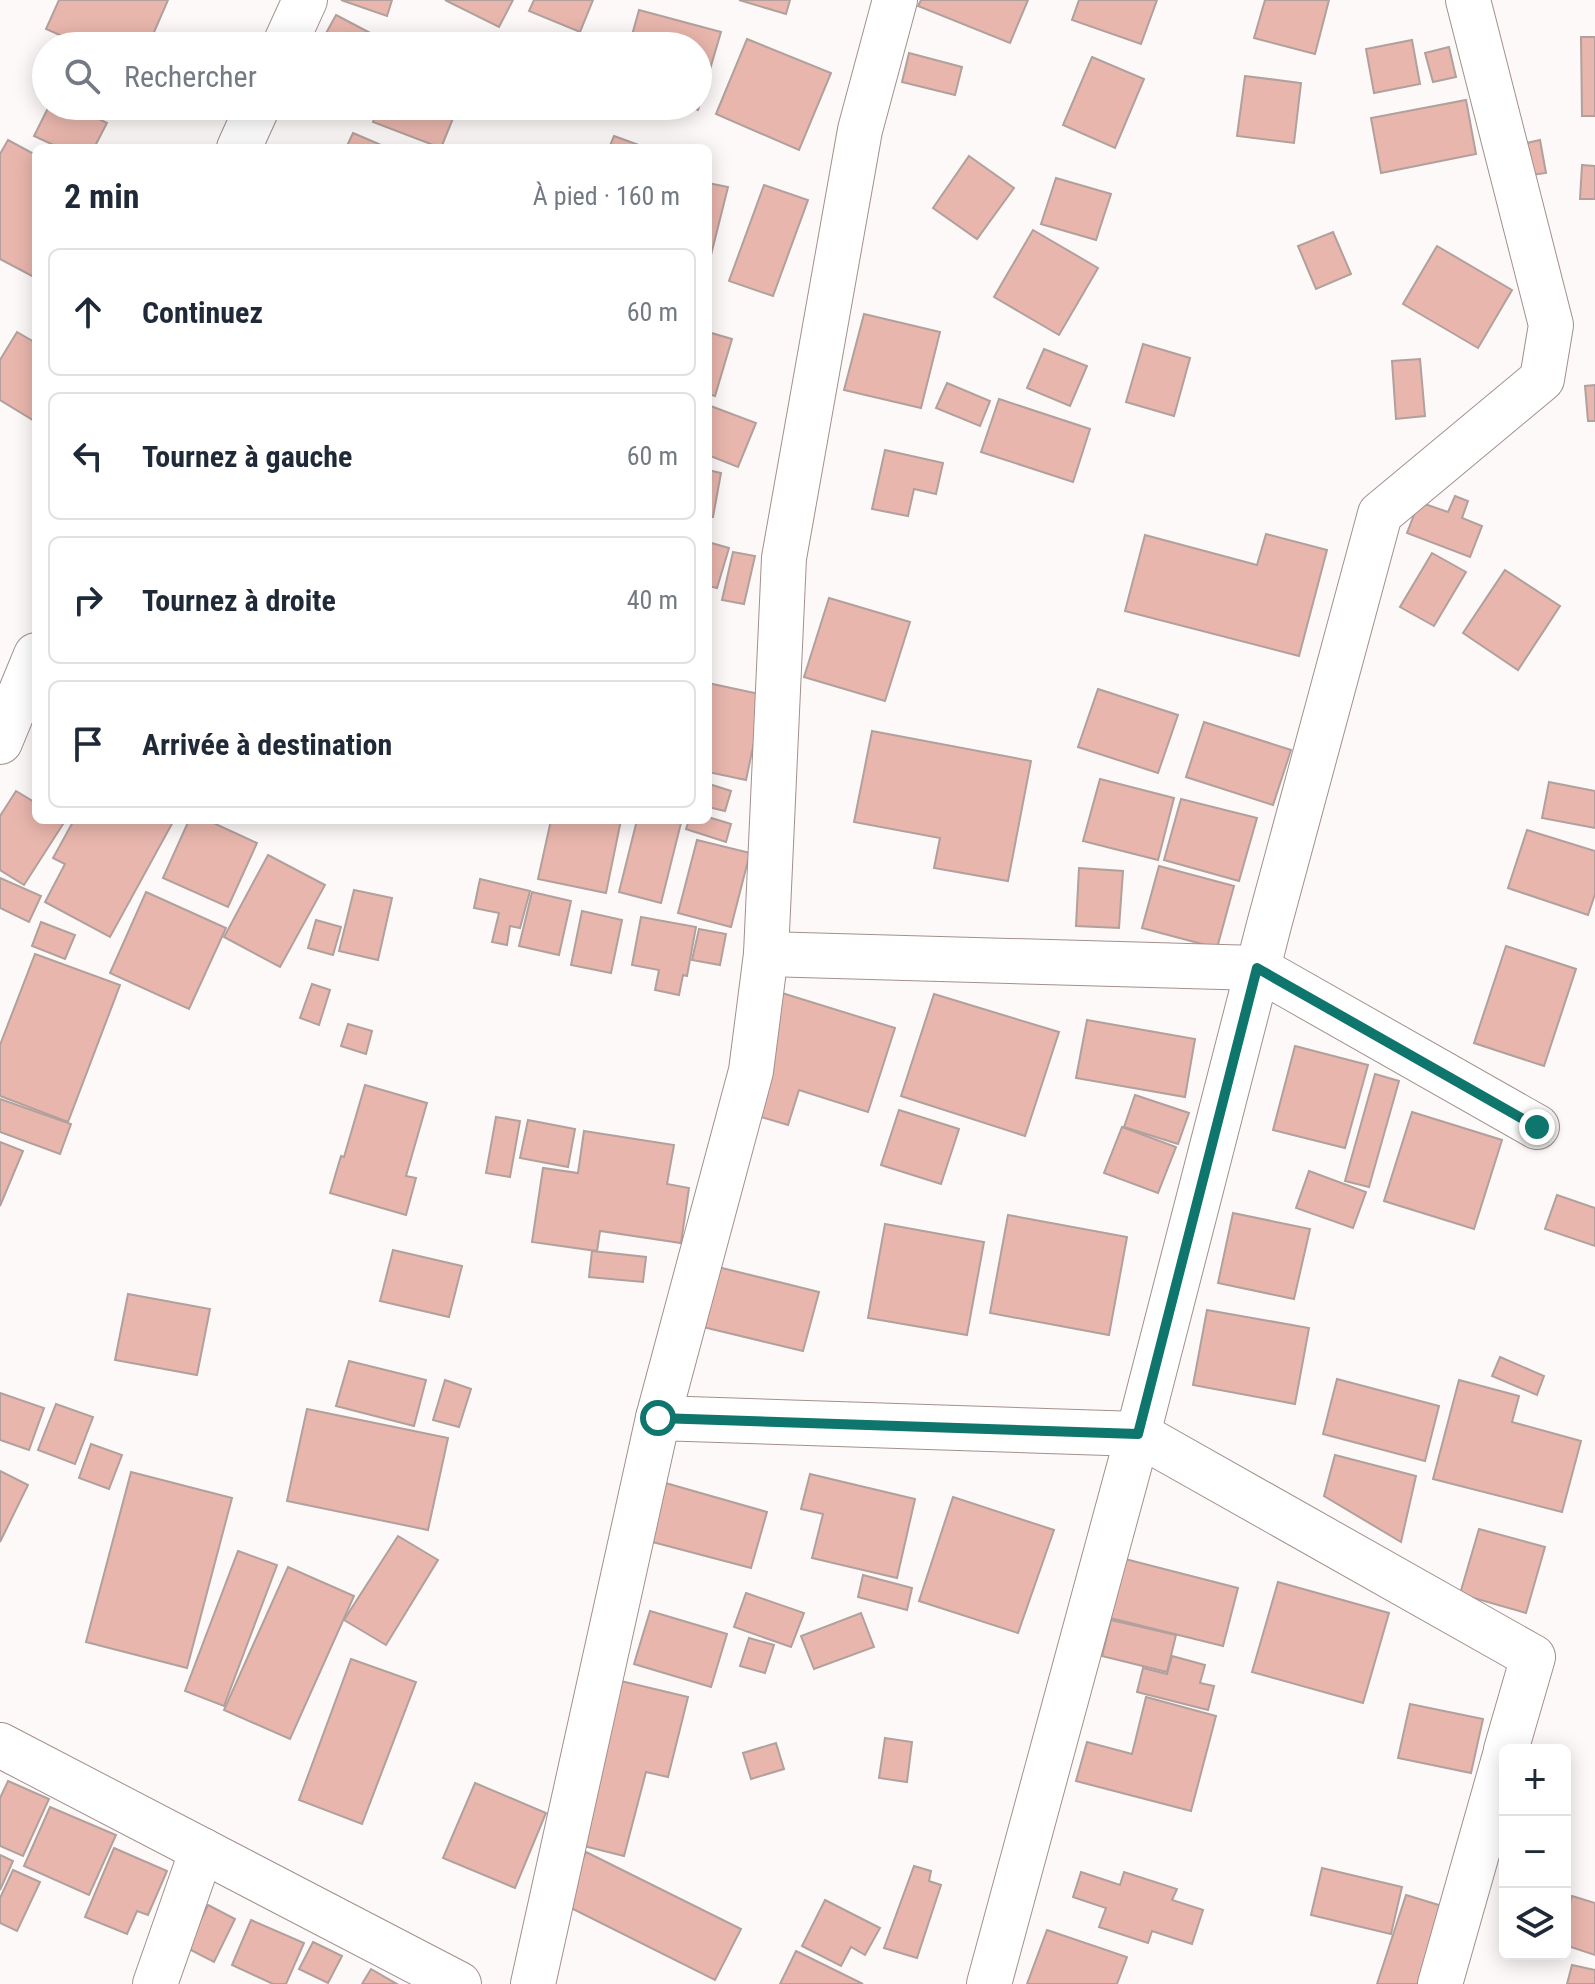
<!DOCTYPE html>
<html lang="fr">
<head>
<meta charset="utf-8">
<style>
  :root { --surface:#fff; --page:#f2f2f3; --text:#1f2937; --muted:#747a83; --line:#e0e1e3 }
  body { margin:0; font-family:"Roboto Condensed",sans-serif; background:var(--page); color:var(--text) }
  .controls { position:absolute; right:24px; bottom:24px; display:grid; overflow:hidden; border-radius:12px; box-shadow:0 4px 20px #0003 }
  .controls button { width:72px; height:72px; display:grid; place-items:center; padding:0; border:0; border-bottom:2px solid var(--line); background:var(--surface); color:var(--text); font:40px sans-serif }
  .stop { position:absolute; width:24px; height:24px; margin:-18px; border:6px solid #0f766e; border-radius:50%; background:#fff }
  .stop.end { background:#0f766e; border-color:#fff; box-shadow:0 2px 8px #0008 }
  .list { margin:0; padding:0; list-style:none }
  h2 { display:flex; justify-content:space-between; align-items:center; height:104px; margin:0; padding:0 32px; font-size:34px }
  h2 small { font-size:26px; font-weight:400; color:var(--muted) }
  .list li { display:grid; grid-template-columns:52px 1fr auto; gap:24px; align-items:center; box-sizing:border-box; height:128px; margin:0 16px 16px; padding:0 16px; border:2px solid var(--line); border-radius:12px }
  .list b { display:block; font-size:30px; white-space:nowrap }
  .list em { font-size:26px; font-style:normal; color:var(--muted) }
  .icon { flex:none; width:44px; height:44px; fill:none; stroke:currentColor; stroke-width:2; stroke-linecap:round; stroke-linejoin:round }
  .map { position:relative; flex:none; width:1595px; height:1984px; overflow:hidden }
  .search { position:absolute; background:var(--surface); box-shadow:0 4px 20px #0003; left:32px; top:32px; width:680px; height:88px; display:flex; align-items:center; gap:20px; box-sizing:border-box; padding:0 28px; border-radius:44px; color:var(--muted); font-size:30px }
  .panel { position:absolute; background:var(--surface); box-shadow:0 4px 20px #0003; left:32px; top:144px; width:680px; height:680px; border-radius:12px }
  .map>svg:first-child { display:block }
</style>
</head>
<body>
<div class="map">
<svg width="1595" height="1984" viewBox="0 0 1595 1984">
  <rect width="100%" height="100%" fill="#fdf9f9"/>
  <g fill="#e9b6ad" stroke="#b1a09c" stroke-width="2">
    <polygon points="59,0 168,0 148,46 85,46 46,29"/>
    <polygon points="341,0 392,0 387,16"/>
    <polygon points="445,0 513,0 499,27"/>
    <polygon points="534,0 593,0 580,32 529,11"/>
    <polygon points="739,0 790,0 786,14"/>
    <polygon points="921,0 1028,0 1010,43 918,6"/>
    <polygon points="1079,0 1157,0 1141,44 1072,20"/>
    <polygon points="1265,0 1329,0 1315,54 1254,38"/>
    <polygon points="639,10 721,32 698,110 684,106 698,106 698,46 629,46"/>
    <polygon points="336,15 393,45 319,46"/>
    <polygon points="1581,37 1595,37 1595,116 1582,116"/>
    <polygon points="747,39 831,73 799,150 716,114"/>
    <polygon points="1412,40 1420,84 1374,93 1366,49"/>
    <polygon points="1449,47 1456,77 1433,82 1425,53"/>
    <polygon points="909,53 962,67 955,95 902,82"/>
    <polygon points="1092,57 1144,79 1115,148 1063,125"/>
    <polygon points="1245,76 1301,83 1294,143 1237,136"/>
    <polygon points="1466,100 1476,154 1381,173 1371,118"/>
    <polygon points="49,106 73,106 107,123 94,148 60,148 34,136"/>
    <polygon points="379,106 458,106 441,148 373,122"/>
    <polygon points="353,133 388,148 346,148"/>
    <polygon points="614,136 647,148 609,148"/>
    <polygon points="8,140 36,155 36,278 0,259 0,154"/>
    <polygon points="1540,140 1546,173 1523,176 1518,145"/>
    <polygon points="969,156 1014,188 977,239 933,208"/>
    <polygon points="1582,165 1595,166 1595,199 1580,199"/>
    <polygon points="1056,178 1111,194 1096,240 1041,224"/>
    <polygon points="708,183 728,187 708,267"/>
    <polygon points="764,185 808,200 773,296 729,281"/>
    <polygon points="1033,230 1098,268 1059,335 994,297"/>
    <polygon points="1333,232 1351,274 1316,289 1298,246"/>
    <polygon points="1437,246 1512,290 1478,348 1403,304"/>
    <polygon points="864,314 940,332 921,408 844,390"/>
    <polygon points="17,332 36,343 36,422 0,400 0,360"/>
    <polygon points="708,332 732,339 715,396 708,394"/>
    <polygon points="1143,344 1190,358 1174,416 1126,402"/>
    <polygon points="1044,349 1087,366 1070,406 1027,388"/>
    <polygon points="1420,359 1425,416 1396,419 1392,361"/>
    <polygon points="947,383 990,401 980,426 936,408"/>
    <polygon points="1595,385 1595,421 1588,421 1585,386"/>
    <polygon points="999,399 1090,429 1073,482 981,452"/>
    <polygon points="708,405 756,423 738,467 708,455"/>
    <polygon points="885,450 943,463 936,494 914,489 908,516 872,509"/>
    <polygon points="708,470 721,473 713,517 708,516"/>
    <polygon points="1455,496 1468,501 1462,518 1482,526 1470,557 1407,533 1419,502 1448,512"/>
    <polygon points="1266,534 1327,550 1299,656 1125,611 1145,535 1257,565"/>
    <polygon points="708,542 729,548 717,588 708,586"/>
    <polygon points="733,552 755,556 744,604 722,600"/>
    <polygon points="1432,553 1466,572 1434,626 1400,607"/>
    <polygon points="1505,570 1560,606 1518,670 1463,633"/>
    <polygon points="829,598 910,622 885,701 804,677"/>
    <polygon points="708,683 764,695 746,780 708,772"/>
    <polygon points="1098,689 1178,715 1158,773 1078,747"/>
    <polygon points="1204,722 1291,750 1273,805 1186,777"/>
    <polygon points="872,731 1031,761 1008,881 934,868 940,838 854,822"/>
    <polygon points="1100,779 1174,798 1158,860 1083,841"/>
    <polygon points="1549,782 1595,791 1595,828 1542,818"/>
    <polygon points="709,784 731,791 725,811 708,807"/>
    <polygon points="16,791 36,803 36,820 65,821 24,885 0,870 0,816"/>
    <polygon points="1181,799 1257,818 1239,881 1164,860"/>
    <polygon points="708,817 731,824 726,842 686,829 689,820 708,820"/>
    <polygon points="74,820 174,820 110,937 45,902 65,864 53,858"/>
    <polygon points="189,820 207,820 257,843 228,907 163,878"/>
    <polygon points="551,820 621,820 606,893 538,879"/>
    <polygon points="637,820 670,820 681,823 661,903 619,892"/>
    <polygon points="1527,830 1595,851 1595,894 1588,915 1508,888"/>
    <polygon points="697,840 750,853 731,927 678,913"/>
    <polygon points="268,855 325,885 280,967 224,937"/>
    <polygon points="1159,866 1234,886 1217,948 1142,928"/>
    <polygon points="1079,868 1123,871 1119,928 1076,926"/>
    <polygon points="0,878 41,896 29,922 0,908"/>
    <polygon points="480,879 530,891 520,928 510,926 507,945 492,942 499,913 474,908"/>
    <polygon points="354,890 392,898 378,960 339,951"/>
    <polygon points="146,892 226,928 189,1009 110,973"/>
    <polygon points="532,892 571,901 559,955 519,946"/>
    <polygon points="582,911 622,920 611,973 571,965"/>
    <polygon points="641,917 696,927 687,976 683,975 679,995 655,990 659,970 632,965"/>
    <polygon points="316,920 341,927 333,955 308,948"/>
    <polygon points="41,922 75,935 65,959 32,946"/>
    <polygon points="699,929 726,934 720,965 692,960"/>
    <polygon points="1506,946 1576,969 1544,1066 1474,1043"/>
    <polygon points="35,954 120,985 68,1122 0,1096 0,1045"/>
    <polygon points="312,984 330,990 319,1025 300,1018"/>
    <polygon points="782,993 895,1028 868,1112 799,1090 788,1125 744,1112"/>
    <polygon points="934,994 1059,1032 1025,1136 901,1096"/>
    <polygon points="1087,1020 1195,1039 1185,1097 1076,1078"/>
    <polygon points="348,1024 372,1031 366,1054 341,1046"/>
    <polygon points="1295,1046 1368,1065 1345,1148 1273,1130"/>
    <polygon points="1375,1074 1399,1081 1369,1187 1345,1181"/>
    <polygon points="365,1085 427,1103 406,1176 416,1178 406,1215 330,1193 341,1156 344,1157"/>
    <polygon points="1135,1095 1189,1113 1178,1144 1124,1127"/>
    <polygon points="0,1099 71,1124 60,1154 0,1132"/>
    <polygon points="899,1110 959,1129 941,1184 881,1165"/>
    <polygon points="1412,1112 1502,1140 1474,1229 1384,1201"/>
    <polygon points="496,1117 520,1121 510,1177 486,1173"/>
    <polygon points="528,1120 575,1129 568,1167 520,1158"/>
    <polygon points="1122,1127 1176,1147 1158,1193 1104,1173"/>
    <polygon points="584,1131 674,1145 667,1184 689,1188 681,1243 600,1231 597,1251 532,1242 543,1168 578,1173"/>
    <polygon points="0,1142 23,1151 0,1206"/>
    <polygon points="1309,1171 1366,1192 1353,1228 1296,1208"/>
    <polygon points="1557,1195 1595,1208 1595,1246 1545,1229"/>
    <polygon points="1233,1213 1310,1229 1294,1299 1218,1283"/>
    <polygon points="1008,1215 1127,1237 1109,1335 990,1313"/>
    <polygon points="885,1224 984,1242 967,1335 868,1318"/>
    <polygon points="393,1250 462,1266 449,1317 380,1301"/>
    <polygon points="592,1251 646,1257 643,1282 589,1277"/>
    <polygon points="718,1267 819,1292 803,1351 703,1327"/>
    <polygon points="128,1294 210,1309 197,1375 115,1360"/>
    <polygon points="1207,1310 1309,1328 1295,1404 1193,1385"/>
    <polygon points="1500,1357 1544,1376 1537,1395 1492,1376"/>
    <polygon points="349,1361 426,1380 414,1426 336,1406"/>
    <polygon points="1337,1379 1439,1406 1425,1461 1323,1434"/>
    <polygon points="445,1380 471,1389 459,1427 433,1420"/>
    <polygon points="1459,1380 1519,1396 1512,1422 1581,1441 1562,1512 1433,1479"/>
    <polygon points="0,1393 44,1408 29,1450 0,1440"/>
    <polygon points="56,1404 93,1417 75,1464 38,1450"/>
    <polygon points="307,1409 448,1438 428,1530 287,1501"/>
    <polygon points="91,1444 122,1455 109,1489 79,1478"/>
    <polygon points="1335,1455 1416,1476 1401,1542 1324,1496"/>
    <polygon points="0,1471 28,1485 0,1542"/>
    <polygon points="131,1472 232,1498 187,1668 86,1642"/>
    <polygon points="810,1474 915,1499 897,1578 812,1558 823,1514 801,1509"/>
    <polygon points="662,1482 767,1512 751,1568 645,1540"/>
    <polygon points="953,1497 1054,1530 1018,1633 919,1601"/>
    <polygon points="1479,1529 1545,1547 1526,1613 1460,1594"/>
    <polygon points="398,1536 438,1560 386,1645 344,1620"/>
    <polygon points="238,1551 277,1565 224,1706 185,1691"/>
    <polygon points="1125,1559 1238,1588 1223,1646 1110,1618"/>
    <polygon points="288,1567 354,1596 290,1739 224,1710"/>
    <polygon points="863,1575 912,1588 907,1610 858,1597"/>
    <polygon points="1278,1582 1389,1613 1363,1703 1252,1672"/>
    <polygon points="746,1593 804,1613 791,1647 734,1627"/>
    <polygon points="650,1611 727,1634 711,1687 634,1664"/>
    <polygon points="861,1613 874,1647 814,1669 801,1636"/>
    <polygon points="1111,1620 1176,1635 1167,1672 1102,1656"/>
    <polygon points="749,1638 774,1645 765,1673 740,1666"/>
    <polygon points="1172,1656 1205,1665 1200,1683 1214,1686 1208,1710 1137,1692 1143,1668 1167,1674"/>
    <polygon points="351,1659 416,1682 362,1824 299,1800"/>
    <polygon points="621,1681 688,1697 668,1777 646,1772 624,1856 580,1845"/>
    <polygon points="1146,1697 1216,1716 1191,1811 1076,1781 1087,1742 1132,1754"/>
    <polygon points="1410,1704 1483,1719 1471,1773 1398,1758"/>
    <polygon points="885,1738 912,1742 907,1782 879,1778"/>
    <polygon points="776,1743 784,1769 751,1779 743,1753"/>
    <polygon points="8,1781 49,1799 23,1856 0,1846 0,1798"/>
    <polygon points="475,1783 546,1813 515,1888 443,1858"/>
    <polygon points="50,1807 116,1835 89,1895 24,1866"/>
    <polygon points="114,1848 167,1871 148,1915 137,1911 127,1934 85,1917"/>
    <polygon points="586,1852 741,1929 715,1980 561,1903"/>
    <polygon points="0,1855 13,1861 0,1890"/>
    <polygon points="914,1866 931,1871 929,1881 941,1885 917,1958 884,1948"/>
    <polygon points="1322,1868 1402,1887 1391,1934 1311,1915"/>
    <polygon points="13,1870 40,1882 17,1931 0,1923 0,1898"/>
    <polygon points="1081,1872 1120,1885 1124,1872 1177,1889 1172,1900 1203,1910 1192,1944 1152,1931 1148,1943 1099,1927 1106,1908 1073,1897"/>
    <polygon points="1406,1895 1442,1906 1418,1984 1377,1984"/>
    <polygon points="1572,1896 1595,1903 1595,1955 1565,1945 1565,1918"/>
    <polygon points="825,1900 880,1928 865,1955 851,1947 841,1966 802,1946"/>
    <polygon points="208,1905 235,1919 214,1962 187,1948"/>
    <polygon points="251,1920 304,1943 286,1984 273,1984 232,1965"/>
    <polygon points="1047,1930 1127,1957 1117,1984 1027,1984"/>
    <polygon points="313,1942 342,1956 328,1983 299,1969"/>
    <polygon points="796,1951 863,1984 780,1984"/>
    <polygon points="1572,1965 1595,1970 1595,1984 1567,1984"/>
    <polygon points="371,1969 397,1984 362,1984"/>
  </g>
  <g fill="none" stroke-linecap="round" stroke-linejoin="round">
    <defs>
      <g id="street">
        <polyline points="284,46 305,0"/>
        <polyline points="239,148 258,106"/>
        <polyline points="0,742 36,655"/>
        <polyline points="766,954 1257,968 1537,1127"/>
        <polyline points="658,1418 751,1071 766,954 784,558 860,130 895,0"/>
        <polyline points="155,1984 202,1850"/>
        <polyline points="533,1984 658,1418 1138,1434 1533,1657 1506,1750"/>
        <polyline points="989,1984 1138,1434 1269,925 1380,514 1542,379 1551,325 1468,0"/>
        <polyline points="1440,1984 1505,1755"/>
      </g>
      <polyline id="secondary" points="0,1745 459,1984"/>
    </defs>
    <use href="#street" stroke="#a2908d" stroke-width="46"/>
    <use href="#secondary" stroke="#a2908d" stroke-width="46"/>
    <use href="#street" stroke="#fff" stroke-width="44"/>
    <use href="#secondary" stroke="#fff" stroke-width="44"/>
  </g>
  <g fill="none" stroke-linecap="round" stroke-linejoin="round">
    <polyline stroke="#0f766e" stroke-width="10" points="658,1418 1138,1434 1257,968 1537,1127"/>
  </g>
</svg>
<div class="controls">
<button>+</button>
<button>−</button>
<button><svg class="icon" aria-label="layers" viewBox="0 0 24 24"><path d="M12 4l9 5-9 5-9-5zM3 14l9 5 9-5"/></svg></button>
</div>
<div class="stop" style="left:658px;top:1418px"></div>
<div class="stop end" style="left:1537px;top:1127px"></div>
<div class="search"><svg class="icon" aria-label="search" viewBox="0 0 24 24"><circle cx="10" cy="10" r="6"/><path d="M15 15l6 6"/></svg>Rechercher</div>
<section class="panel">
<h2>2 min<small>À pied · 160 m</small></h2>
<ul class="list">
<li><svg class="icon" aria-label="ahead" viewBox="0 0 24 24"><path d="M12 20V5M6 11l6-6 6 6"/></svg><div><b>Continuez</b></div><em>60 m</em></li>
<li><svg class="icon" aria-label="left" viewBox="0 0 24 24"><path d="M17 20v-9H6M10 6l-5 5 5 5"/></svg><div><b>Tournez à gauche</b></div><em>60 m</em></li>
<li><svg class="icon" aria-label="right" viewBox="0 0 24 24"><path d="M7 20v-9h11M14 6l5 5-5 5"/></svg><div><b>Tournez à droite</b></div><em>40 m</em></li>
<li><svg class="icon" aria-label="arrive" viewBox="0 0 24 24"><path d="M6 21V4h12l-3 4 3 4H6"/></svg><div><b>Arrivée à destination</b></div></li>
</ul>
</section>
</div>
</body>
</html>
